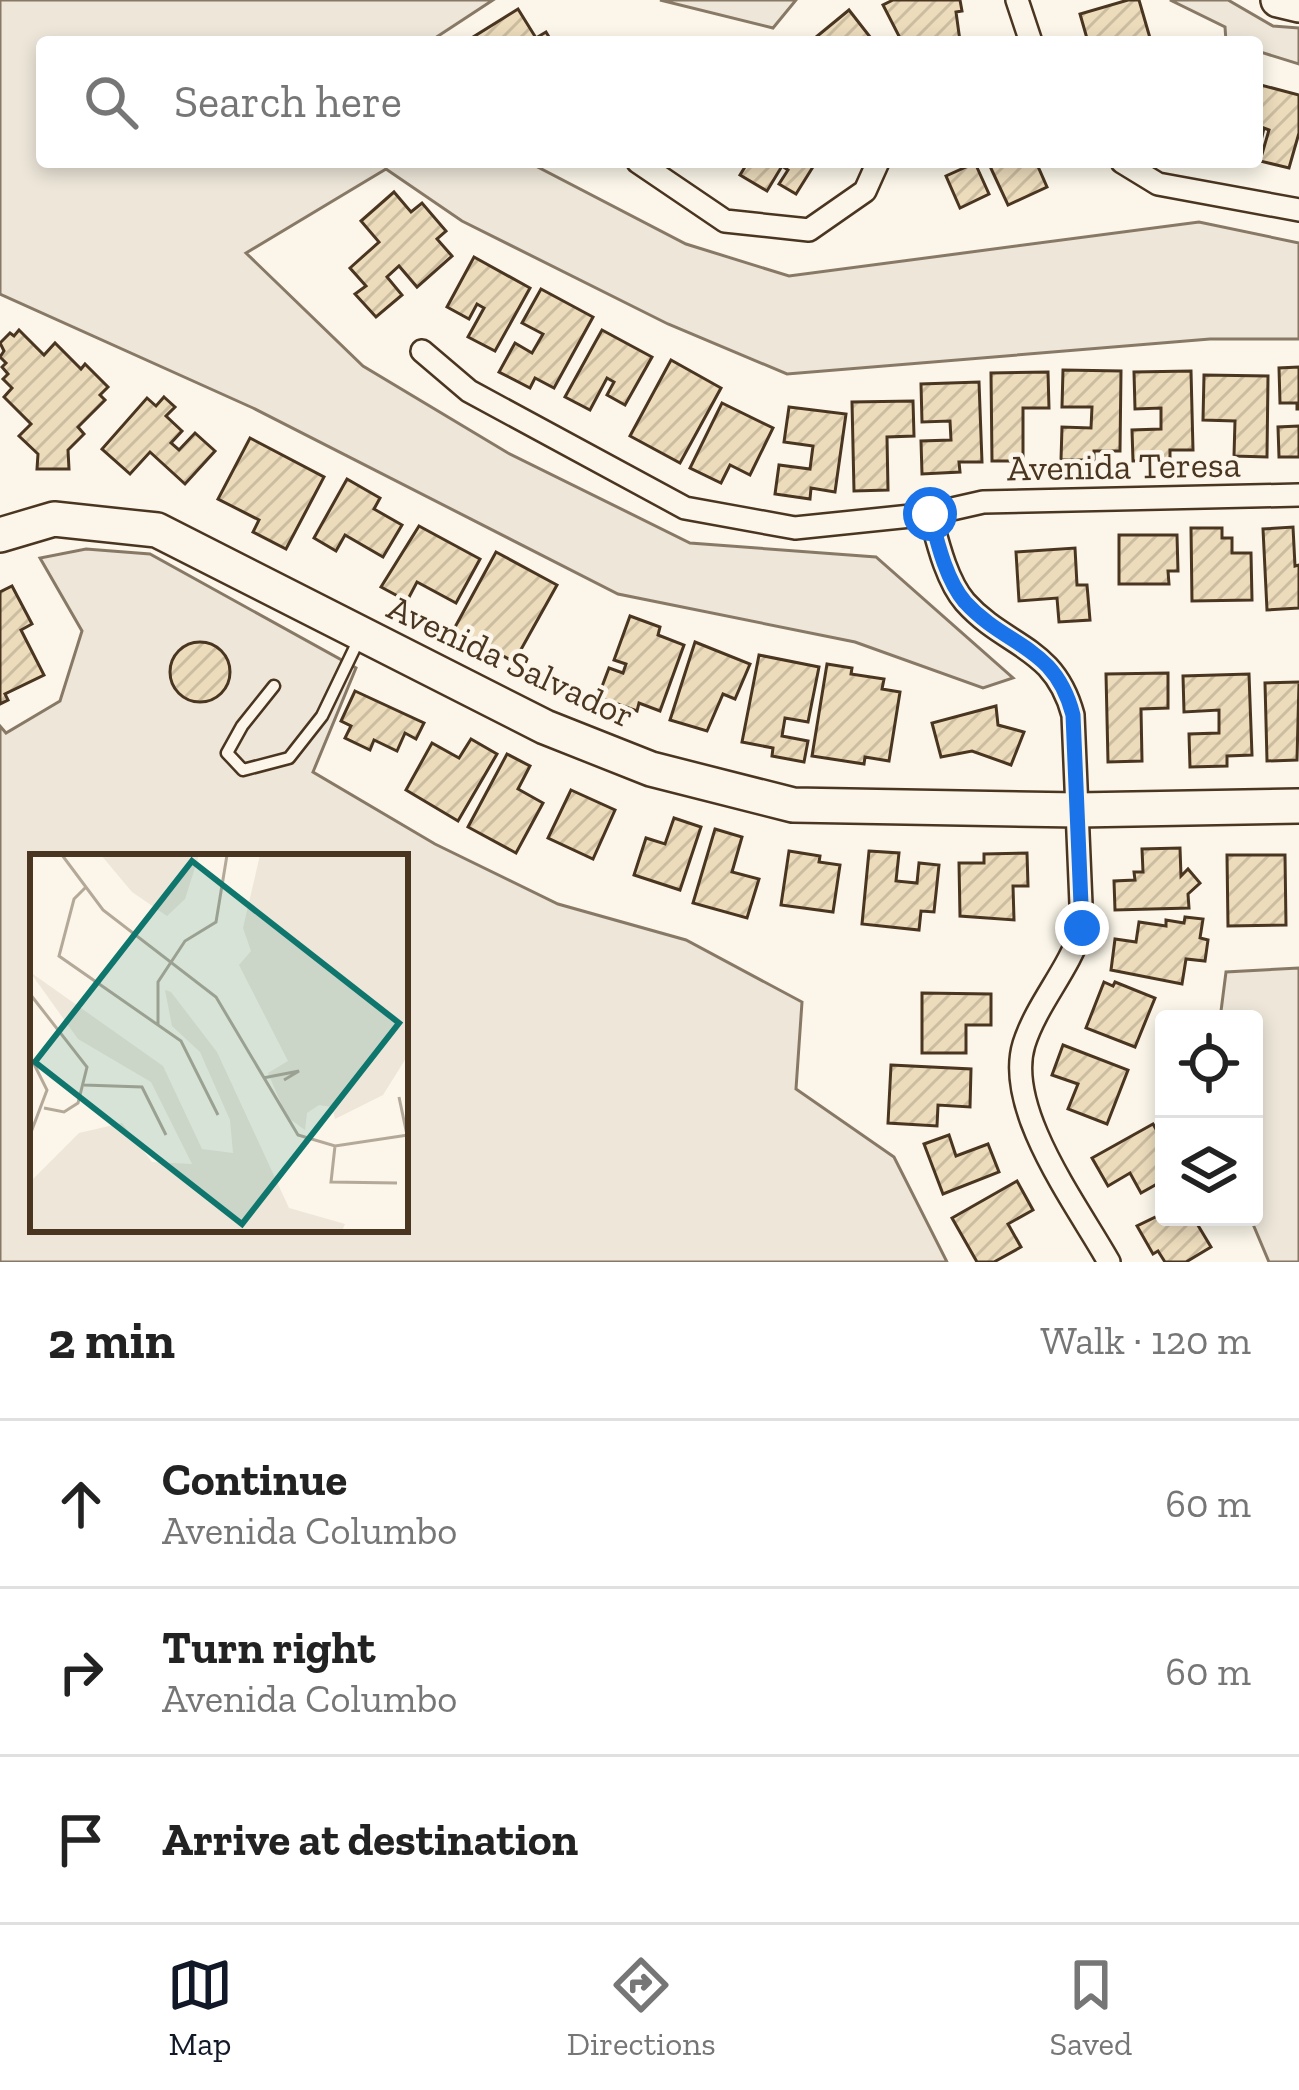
<!DOCTYPE html>
<html lang="en">
<head>
<meta charset="utf-8">
<style>
  :root { --surface:#fff; --page:#f2f2f2; --text:#222; --muted:#767676; --line:#e0e0e0; --accent:#111827 }
  body { margin:0; font-family:"Zilla Slab",serif; background:var(--page); color:var(--text) }
  .controls { position:absolute; right:36px; bottom:36px; display:grid; overflow:hidden; border-radius:12px; box-shadow:0 6px 18px #0003 }
  .controls button { width:108px; height:108px; display:grid; place-items:center; padding:0; border:0; border-bottom:3px solid var(--line); background:var(--surface); color:var(--text); font:60px sans-serif }
  .stop { position:absolute; width:36px; height:36px; margin:-27px; border:9px solid #1a73e8; border-radius:50%; background:#fff }
  .stop.end { background:#1a73e8; border-color:#fff; box-shadow:0 3px 12px #0008 }
  .list { margin:0; padding:0; list-style:none }
  h2 { display:flex; justify-content:space-between; align-items:center; height:156px; margin:0; padding:0 48px; font-size:51px }
  h2 small { font-size:39px; font-weight:400; color:var(--muted) }
  .list li { display:grid; grid-template-columns:78px 1fr auto; gap:36px; align-items:center; box-sizing:border-box; height:168px; padding:0 48px; border-top:3px solid var(--line) }
  .list b { display:block; font-size:45px; white-space:nowrap }
  .list p { margin:0; font-size:39px; white-space:nowrap; color:var(--muted) }
  .list em { font-size:39px; font-style:normal; color:var(--muted) }
  .icon { flex:none; width:66px; height:66px; fill:none; stroke:currentColor; stroke-width:2; stroke-linecap:round; stroke-linejoin:round }
  .map { position:relative; flex:none; width:1299px; height:1262px; overflow:hidden }
  .search { position:absolute; background:var(--surface); box-shadow:0 6px 18px #0003; left:36px; right:36px; top:36px; height:132px; display:flex; align-items:center; gap:30px; box-sizing:border-box; padding:0 42px; border-radius:12px; color:var(--muted); font-size:45px }
  .sheet { height:660px; background:var(--surface) }
  nav { display:flex; justify-content:space-around; align-items:center; box-sizing:border-box; height:168px; border-top:3px solid var(--line); background:var(--surface); font-size:33px; color:var(--muted) }
  nav a { display:grid; justify-items:center; gap:6px }
  nav .on { color:var(--accent) }
  .map>svg:first-child { display:block }
</style>
</head>
<body>
<div class="map">
<svg width="1299" height="1262" viewBox="0 0 1299 1262">
  <defs>
    <pattern id="building-hatch" width="6" height="6" patternUnits="userSpaceOnUse" patternTransform="scale(3)"><rect width="6" height="6" fill="#ecdcbc"/><path d="M-1 1l2-2M0 6l6-6M5 7l2-2" fill="none" stroke="#ccbda1"/></pattern>
  </defs>
  <rect width="100%" height="100%" fill="#fbf6e9"/>
  <g fill="#ede6d9" stroke="#887966" stroke-width="3" fill-rule="evenodd">
    <polygon points="0,0 493,0 429,42 42,42 42,162 528,162 686,244 789,276 1199,222 1299,243 1299,339 1210,339 787,374 668,324 462,221 386,169 246,253 363,366 508,453 690,543 876,557 1013,678 983,688 855,642 618,594 253,408 0,294"/>
    <polygon points="660,0 796,0 773,28"/>
    <polygon points="1170,0 1228,0 1273,26 1299,28 1299,64 1257,51 1257,42 1226,41 1225,27"/>
    <path d="M 86,549 L 150,554 L 356,668 L 313,772 L 435,844 L 558,904 L 686,940 L 802,1002 L 796,1089 L 894,1157 L 947,1262 L 0,1262 L 0,726 L 6,733 L 60,701 L 82,631 L 40,558 ZM 33,857 L 405,857 L 405,1229 L 33,1229 Z"/>
    <polygon points="1299,968 1299,1262 1269,1262 1250,1217 1254,1217 1254,1019 1220,1019 1226,972"/>
  </g>
  <g fill="url(#building-hatch)" stroke="#4a3520" stroke-width="3">
    <polygon points="893,0 960,0 962,11 956,12 960,41 902,42 883,5"/>
    <polygon points="1128,0 1139,0 1150,38 1135,42 1088,42 1080,14"/>
    <polygon points="518,9 536,38 546,32 552,42 471,42 470,39"/>
    <polygon points="849,10 874,42 810,42"/>
    <polygon points="1257,84 1299,95 1299,133 1289,168 1260,161 1269,130 1264,128 1261,141 1257,140"/>
    <polygon points="748,162 816,162 796,194 779,184 788,170 782,166 767,191 740,175"/>
    <polygon points="988,162 1036,162 1047,187 1008,205"/>
    <polygon points="975,163 989,194 960,208 946,176"/>
    <polygon points="394,192 411,212 422,203 446,231 437,239 452,256 417,287 399,266 387,277 402,295 376,317 355,294 366,286 350,268 379,242 361,221"/>
    <polygon points="474,257 530,288 495,351 468,337 484,308 477,304 469,319 447,307"/>
    <polygon points="541,289 593,317 554,388 535,378 530,388 499,372 515,343 532,353 543,334 522,323"/>
    <polygon points="19,330 44,355 55,343 81,369 85,364 108,387 100,395 105,400 78,427 84,434 68,450 69,469 37,469 38,454 19,436 31,424 4,397 12,388 3,379 8,374 2,367 6,363 0,357 4,351 0,343 10,333 14,336"/>
    <polygon points="602,330 652,357 625,405 607,395 614,382 607,378 590,410 565,397"/>
    <polygon points="671,360 721,388 680,463 630,436"/>
    <polygon points="1299,367 1299,409 1297,409 1297,403 1280,403 1279,368"/>
    <polygon points="1063,370 1121,371 1120,451 1094,451 1094,460 1061,460 1062,427 1091,428 1092,407 1062,407"/>
    <polygon points="1191,371 1193,450 1170,450 1170,460 1133,461 1132,430 1161,429 1161,408 1135,409 1134,372"/>
    <polygon points="1048,372 1049,408 1023,408 1023,461 992,461 991,373"/>
    <polygon points="1204,375 1268,376 1267,457 1234,456 1235,421 1203,420"/>
    <polygon points="979,382 982,462 959,462 960,472 922,474 921,441 951,440 950,421 922,422 921,384"/>
    <polygon points="164,397 175,407 166,416 182,431 171,443 179,450 195,433 215,451 185,484 150,452 130,474 102,449 147,398 156,406"/>
    <polygon points="913,401 914,436 887,437 888,490 854,491 852,402"/>
    <polygon points="722,403 773,428 750,475 730,465 721,483 690,468"/>
    <polygon points="789,407 846,414 835,492 811,488 810,499 775,494 779,465 810,469 813,446 784,442"/>
    <polygon points="1299,426 1299,457 1279,457 1278,427"/>
    <polygon points="250,438 324,477 286,549 253,532 259,520 218,499"/>
    <polygon points="347,479 380,498 374,509 402,525 383,557 345,535 336,551 314,538"/>
    <polygon points="419,526 480,559 456,603 417,582 407,601 381,587"/>
    <polygon points="1293,527 1295,566 1299,565 1299,608 1267,610 1263,529"/>
    <polygon points="1191,528 1222,528 1222,538 1232,538 1232,553 1251,553 1252,600 1192,601"/>
    <polygon points="1119,535 1177,535 1178,571 1168,571 1169,584 1119,584"/>
    <polygon points="1075,548 1077,585 1087,585 1090,620 1059,622 1057,598 1019,601 1016,552"/>
    <polygon points="496,552 557,585 514,662 454,629"/>
    <polygon points="12,586 32,624 21,630 44,675 5,694 8,700 0,704 0,592"/>
    <polygon points="630,616 660,627 658,635 684,645 660,711 639,703 637,711 598,697 609,668 623,673 626,664 614,660"/>
    <circle cx="200" cy="672" r="30"/>
    <polygon points="695,642 750,664 735,699 723,694 707,731 670,720"/>
    <polygon points="759,655 819,667 808,722 785,718 782,736 808,741 804,762 772,756 773,748 742,742"/>
    <polygon points="827,664 852,668 851,674 884,679 882,689 900,692 889,761 865,757 864,764 812,756"/>
    <polygon points="1168,673 1168,708 1141,709 1142,761 1108,762 1106,674"/>
    <polygon points="1249,674 1252,755 1227,756 1227,766 1190,767 1189,734 1219,733 1219,710 1184,712 1183,676"/>
    <polygon points="1299,682 1297,760 1267,761 1265,683"/>
    <polygon points="355,691 424,723 416,739 405,733 397,751 374,740 370,750 345,738 351,726 341,721"/>
    <polygon points="996,706 998,725 1024,732 1011,765 972,751 941,757 932,723"/>
    <polygon points="471,739 497,754 458,821 406,790 432,743 459,758"/>
    <polygon points="507,754 530,766 518,789 543,803 516,853 468,827"/>
    <polygon points="571,790 615,810 593,859 548,838"/>
    <polygon points="674,818 701,827 680,890 634,875 646,838 665,844"/>
    <polygon points="715,829 742,837 732,872 759,879 747,918 693,903"/>
    <polygon points="1180,848 1181,876 1188,869 1200,883 1188,894 1189,908 1115,910 1114,881 1135,880 1134,872 1143,872 1142,849"/>
    <polygon points="789,851 820,856 819,862 840,865 833,912 781,905"/>
    <polygon points="869,851 899,853 896,881 917,883 919,863 939,865 934,912 921,911 919,930 862,924"/>
    <polygon points="1027,853 1028,886 1013,886 1014,920 960,916 959,863 984,863 984,854"/>
    <polygon points="1227,855 1285,855 1286,925 1228,926"/>
    <polygon points="1185,917 1203,919 1200,938 1208,940 1205,961 1186,959 1182,984 1111,970 1115,939 1136,942 1139,922 1166,926 1166,920 1184,923"/>
    <polygon points="1104,982 1113,986 1115,982 1155,998 1135,1047 1086,1028"/>
    <polygon points="922,993 991,994 991,1025 966,1025 966,1053 922,1053"/>
    <polygon points="1063,1045 1128,1070 1107,1124 1068,1109 1078,1084 1052,1075"/>
    <polygon points="891,1065 971,1069 970,1107 938,1105 937,1126 888,1123"/>
    <polygon points="1153,1124 1164,1143 1164,1180 1141,1193 1130,1173 1108,1186 1092,1158"/>
    <polygon points="949,1135 956,1156 988,1144 999,1172 943,1194 924,1144"/>
    <polygon points="1017,1181 1033,1210 1008,1224 1021,1247 994,1262 977,1262 952,1218"/>
    <polygon points="1164,1213 1164,1217 1193,1217 1211,1247 1186,1262 1165,1262 1158,1251 1153,1254 1137,1226"/>
  </g>
  <g fill="none" stroke-linecap="round" stroke-linejoin="round">
    <defs>
      <polyline id="lane" points="274,686 242,726 227,753 243,770 289,758 322,716 360,637"/>
      <g id="street">
        <polyline points="1017,0 1031,42"/>
        <polyline points="638,162 725,221 809,230 865,191 878,162"/>
        <polyline points="1122,162 1158,184 1299,210"/>
        <polyline points="422,351 469,391 685,508 795,528 930,514 983,502 1299,495"/>
        <path d="M 930,514 C 937,540 946,580 965,602 C 1006,648 1054,645 1073,715 L 1082,928 C 1069,970 1037,1003 1024,1044 C 1004,1109 1077,1205 1109,1262"/>
      </g>
      <g id="secondary">
        <polyline points="1278,0 1299,5"/>
        <polyline points="0,535 54,519 157,530 545,727 651,769 793,805 1078,810 1299,806"/>
      </g>
    </defs>
    <use href="#lane" stroke="#4a3520" stroke-width="15"/>
    <use href="#street" stroke="#4a3520" stroke-width="26"/>
    <use href="#secondary" stroke="#4a3520" stroke-width="38"/>
    <use href="#lane" stroke="#fbf6e9" stroke-width="10"/>
    <use href="#street" stroke="#fbf6e9" stroke-width="21"/>
    <use href="#secondary" stroke="#fbf6e9" stroke-width="33"/>
  </g>
  <g fill="none" stroke-linecap="round" stroke-linejoin="round">
    <path stroke="#1a73e8" stroke-width="15" d="M 930,514 C 937,541 946,580 965,602 C 1007,648 1055,645 1073,715 L 1082,928"/>
  </g>
  <g text-anchor="middle" dominant-baseline="central" stroke-width="9" stroke-linejoin="round" paint-order="stroke">
    <g font-size="36" fill="#4a3520" stroke="#fbf6e9">
      <text transform="translate(1124 466) rotate(-1)">Avenida Teresa</text>
      <text transform="translate(511 661) rotate(25)">Avenida Salvador</text>
    </g>
  </g>
  <g transform="translate(30 854)">
    <rect width="378" height="378" fill="#fbf6e9"/>
    <path d="M 71,1 L 169,1 L 155,45 L 137,62 L 102,38 ZM 230,1 L 378,1 L 378,201 L 353,241 L 305,265 L 302,253 L 289,251 L 277,259 L 275,276 L 257,263 L 238,219 L 258,207 L 209,111 L 221,97 L 213,74 ZM 0,118 L 133,212 L 172,295 L 203,299 L 200,266 L 170,198 L 142,172 L 135,136 L 141,138 L 187,198 L 259,354 L 315,370 L 312,377 L 0,377 L 0,328 L 49,279 L 92,269 L 122,308 L 162,310 L 121,228 L 48,185 Z" fill="#ede6d9"/>
    <path fill="none" stroke="#b4a999" stroke-width="3" d="M 32,1 L 73,56 L 186,143 L 268,281 L 305,292 L 378,281M 55,34 L 44,45 L 29,102 L 151,187 L 188,261M 0,140 L 57,213 L 48,249 L 34,258 L 14,254M 128,172 L 128,128 L 155,87 L 186,68 L 197,1M 0,202 L 17,236 L 0,281M 233,224 L 269,217 L 254,226M 54,231 L 112,233 L 136,281M 369,243 L 377,281M 305,292 L 301,328 L 367,329"/>
    <path fill="#0f766e" fill-opacity="0.15" stroke="#0f766e" stroke-width="6" d="M 162,7 L 369,169 L 212,370 L 5,208 Z"/>
    <rect width="378" height="378" fill="none" stroke="#4a3520" stroke-width="6"/>
  </g>
</svg>
<div class="controls">
<button><svg class="icon" aria-label="locate" viewBox="0 0 24 24"><circle cx="12" cy="12" r="6"/><path d="M12 2v4M12 18v4M2 12h4M18 12h4"/></svg></button>
<button><svg class="icon" aria-label="layers" viewBox="0 0 24 24"><path d="M12 4l9 5-9 5-9-5zM3 14l9 5 9-5"/></svg></button>
</div>
<div class="stop" style="left:930px;top:514px"></div>
<div class="stop end" style="left:1082px;top:928px"></div>
<div class="search"><svg class="icon" aria-label="search" viewBox="0 0 24 24"><circle cx="10" cy="10" r="6"/><path d="M15 15l6 6"/></svg>Search here</div>
</div>
<section class="sheet">
<h2>2 min<small>Walk · 120 m</small></h2>
<ul class="list">
<li><svg class="icon" aria-label="ahead" viewBox="0 0 24 24"><path d="M12 20V5M6 11l6-6 6 6"/></svg><div><b>Continue</b><p>Avenida Columbo</p></div><em>60 m</em></li>
<li><svg class="icon" aria-label="right" viewBox="0 0 24 24"><path d="M7 20v-9h11M14 6l5 5-5 5"/></svg><div><b>Turn right</b><p>Avenida Columbo</p></div><em>60 m</em></li>
<li><svg class="icon" aria-label="arrive" viewBox="0 0 24 24"><path d="M6 21V4h12l-3 4 3 4H6"/></svg><div><b>Arrive at destination</b></div></li>
</ul>
</section>
<nav>
<a class="on"><svg class="icon" aria-label="map" viewBox="0 0 24 24"><path d="M3 6l6-2 6 2 6-2v14l-6 2-6-2-6 2zM9 4v14M15 6v14"/></svg>Map</a>
<a><svg class="icon" aria-label="directions" viewBox="0 0 24 24"><path d="M12 3l9 9-9 9-9-9zM9 14v-3h6M13 9l2 2-2 2"/></svg>Directions</a>
<a><svg class="icon" aria-label="saved" viewBox="0 0 24 24"><path d="M7 4h10v16l-5-4-5 4z"/></svg>Saved</a>
</nav>
</body>
</html>
